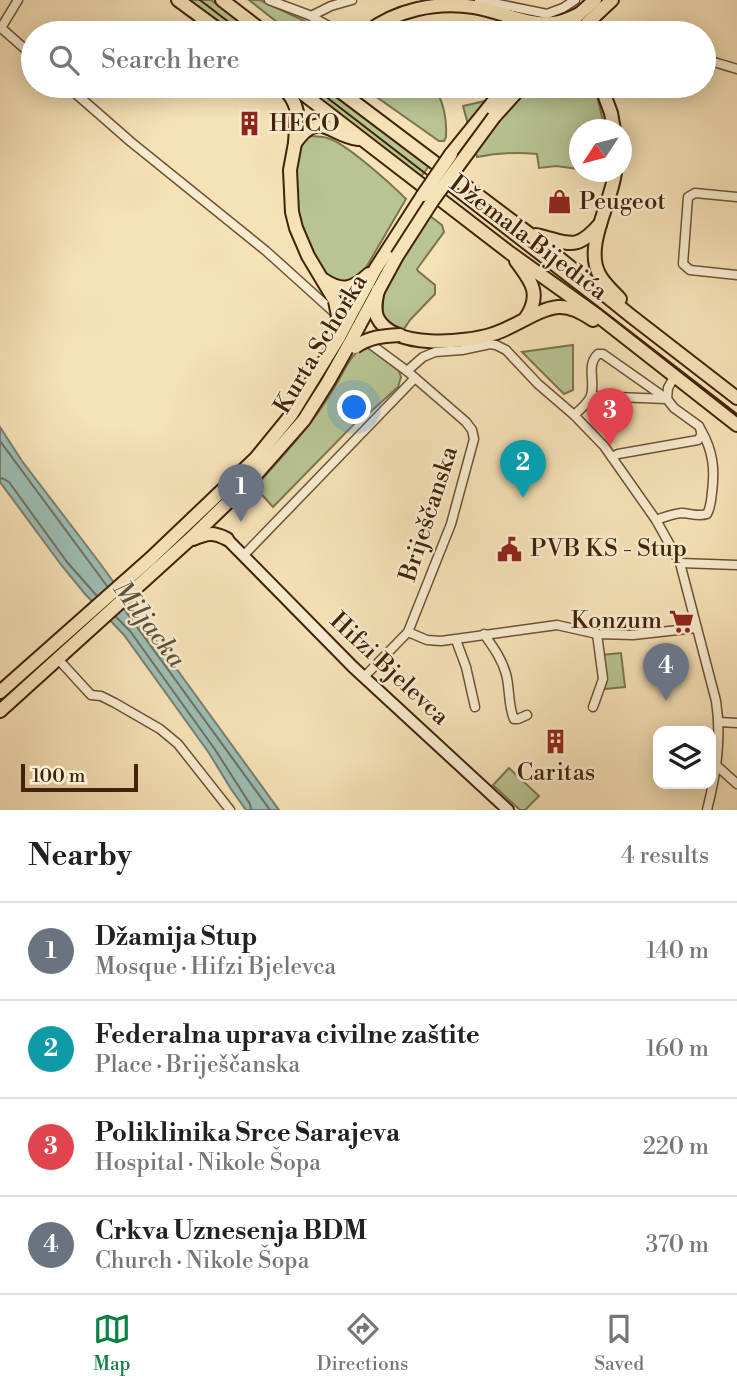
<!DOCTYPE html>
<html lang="en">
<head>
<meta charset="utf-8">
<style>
  :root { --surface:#fff; --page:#f6f6f6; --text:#222; --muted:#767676; --line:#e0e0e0; --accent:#0b8043 }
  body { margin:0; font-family:"Libre Bodoni",serif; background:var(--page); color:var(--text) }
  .controls { position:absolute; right:21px; bottom:21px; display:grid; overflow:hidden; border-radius:14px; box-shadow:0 4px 18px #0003 }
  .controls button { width:63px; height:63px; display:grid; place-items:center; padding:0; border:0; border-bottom:2px solid var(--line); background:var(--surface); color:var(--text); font:35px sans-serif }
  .compass { position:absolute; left:569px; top:119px; width:63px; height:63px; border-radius:50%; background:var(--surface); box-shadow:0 4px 18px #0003; rotate:234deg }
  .scale { position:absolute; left:21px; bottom:18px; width:117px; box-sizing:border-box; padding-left:7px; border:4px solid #41230a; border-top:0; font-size:19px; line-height:24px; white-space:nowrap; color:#41230a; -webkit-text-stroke:5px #f9ecd0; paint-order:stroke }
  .you { position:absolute; left:355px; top:408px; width:24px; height:24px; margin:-18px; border:5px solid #fff; border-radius:50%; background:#1a73e8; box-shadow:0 0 0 10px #1a73e833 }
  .badge { display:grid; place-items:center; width:46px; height:46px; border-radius:50%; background:var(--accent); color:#fff; font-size:23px; font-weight:700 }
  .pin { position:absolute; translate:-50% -58px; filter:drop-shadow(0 2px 4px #0008) }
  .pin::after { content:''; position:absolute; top:37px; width:24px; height:21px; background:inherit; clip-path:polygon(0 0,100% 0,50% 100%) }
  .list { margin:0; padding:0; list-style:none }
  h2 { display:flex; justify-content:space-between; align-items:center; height:91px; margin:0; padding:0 28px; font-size:30px }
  h2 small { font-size:23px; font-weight:400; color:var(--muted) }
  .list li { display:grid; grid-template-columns:46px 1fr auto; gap:21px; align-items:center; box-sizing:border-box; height:98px; padding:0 28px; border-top:2px solid var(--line) }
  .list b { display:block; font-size:26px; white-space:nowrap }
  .list p { margin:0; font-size:23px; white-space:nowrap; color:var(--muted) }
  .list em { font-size:23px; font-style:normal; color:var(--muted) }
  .icon { flex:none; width:38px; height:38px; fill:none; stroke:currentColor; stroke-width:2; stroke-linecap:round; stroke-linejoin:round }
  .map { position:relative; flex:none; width:737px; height:810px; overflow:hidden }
  .search { position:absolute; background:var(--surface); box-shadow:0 4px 18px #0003; left:21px; right:21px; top:21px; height:77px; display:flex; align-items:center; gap:18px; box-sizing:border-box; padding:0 24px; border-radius:38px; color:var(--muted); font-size:26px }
  .sheet { height:483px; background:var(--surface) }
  nav { display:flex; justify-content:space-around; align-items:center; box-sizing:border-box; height:98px; border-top:2px solid var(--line); background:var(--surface); font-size:19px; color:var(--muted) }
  nav a { display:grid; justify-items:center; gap:4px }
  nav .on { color:var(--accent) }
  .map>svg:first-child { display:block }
</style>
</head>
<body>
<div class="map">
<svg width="737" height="810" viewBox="0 0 737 810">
  <rect width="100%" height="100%" fill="#f6e2b7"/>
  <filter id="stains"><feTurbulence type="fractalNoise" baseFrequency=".00286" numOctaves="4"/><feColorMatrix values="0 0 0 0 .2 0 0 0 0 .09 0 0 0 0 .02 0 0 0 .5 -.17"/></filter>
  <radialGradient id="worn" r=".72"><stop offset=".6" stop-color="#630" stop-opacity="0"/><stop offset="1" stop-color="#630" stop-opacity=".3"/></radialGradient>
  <g fill="#b8c492" stroke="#7c744e" stroke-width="2">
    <polygon points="188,0 211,0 255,33 231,33"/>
    <polygon points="249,0 260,0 330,33 291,33"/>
    <polygon points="300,86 323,86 429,166 420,178"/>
    <path d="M 361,86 L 433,86 C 443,100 447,119 446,137 L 444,141 L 439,141 Z"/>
    <path d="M 534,86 L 592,86 L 597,96 L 605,129 L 580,130 L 579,169 L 556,166 L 539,168 L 537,154 C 517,152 497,153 477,157 L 463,106 L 528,91 Z"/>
    <path d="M 310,136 C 316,137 322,136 327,138 C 345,142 392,185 406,199 L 364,271 C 359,275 353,281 346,283 C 312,289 294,209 293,185 C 293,176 294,162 297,153 C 299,145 304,141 310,136 Z"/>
    <path d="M 430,216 L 442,225 L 444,232 L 417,269 L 418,271 L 435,285 L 435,294 L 410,320 L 404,329 C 396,326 385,323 382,314 C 374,291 417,236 430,216 Z"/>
    <polygon points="573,345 573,390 564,394 522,352"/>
    <path d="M 367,346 L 399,371 L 401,377 L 398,387 L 367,415 L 361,417 L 273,507 L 255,487 C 283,456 313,424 334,388 C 344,373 349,353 367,346 Z"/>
    <polygon points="621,653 625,687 605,689 601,655"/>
    <polygon points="509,768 539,796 525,810 520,810 493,785"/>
  </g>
  <polygon fill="#9dbdb4" stroke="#787f70" stroke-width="2" points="0,427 22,461 99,562 279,810 246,810 231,789 209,753 124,635 85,594 62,566 0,482"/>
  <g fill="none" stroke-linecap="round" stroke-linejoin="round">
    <g stroke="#6f705f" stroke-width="2">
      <polyline points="0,441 107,586"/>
      <polyline points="0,478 4,479 9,482 67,562 97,596"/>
      <polyline points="124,609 270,810"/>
      <polyline points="116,617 130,631 214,748 250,804 251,810"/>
    </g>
    <defs>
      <g id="minor">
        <polyline points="269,0 309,15 341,33"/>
        <polyline points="479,0 547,14 563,8 575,0"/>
        <polyline points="311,16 331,6 352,0"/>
        <polyline points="0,27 33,56"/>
        <polyline points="1,28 18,0"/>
        <polyline points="704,59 737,69"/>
        <polyline points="67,86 131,142 266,251 337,315"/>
        <polyline points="737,197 695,193 688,197 683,264 690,270 737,275"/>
        <path d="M 407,371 L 423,357 L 435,352 L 462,350 L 490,344 L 496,345 L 506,350 L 538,384 L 574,415 L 604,446 L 656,520 L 680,563 L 716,701 C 722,739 716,774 707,810"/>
        <polyline points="592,396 666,399"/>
        <path d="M 574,415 C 580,410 586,405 590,398 C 597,384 585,366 598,354 L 603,354 L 667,399"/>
        <path d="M 612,457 L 618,454 L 698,440 C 702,435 702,432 699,426 L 674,408 L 667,399 L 668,388 L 674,377"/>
        <path d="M 656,520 C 664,517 673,514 681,513 C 690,513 698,517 707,514 C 711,507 711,500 712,492 C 715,469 713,451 701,430"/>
        <polyline points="243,556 415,378"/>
        <polyline points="680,563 737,565"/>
        <polyline points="408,632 427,640 441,641 557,625 597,634 633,635 696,628"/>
        <path d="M 484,634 C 493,647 502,659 506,674 C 510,688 508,706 514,719 L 518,719 L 527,715"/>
        <polyline points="456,640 466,667 475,707"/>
        <polyline points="58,659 91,695 101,696 115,703 160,729 178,744 230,810"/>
        <polyline points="364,677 408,632 451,524 474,439 472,430 466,422 407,371 365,340"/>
        <polyline points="593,707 603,679 597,634"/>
        <polyline points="719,722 737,723"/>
        <polyline points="717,766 737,784"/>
      </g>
      <polyline id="secondary" points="227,539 353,667 508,810"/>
      <g id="primary">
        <polyline points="178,0 223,33"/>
        <polyline points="222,0 265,33"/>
        <path d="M 366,33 C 396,10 436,1 474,7 C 499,11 528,26 553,23 C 562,22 571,18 579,14"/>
        <polyline points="558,33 595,0"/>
        <polyline points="577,33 612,0"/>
        <path d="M 282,86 C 290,94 295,101 297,112 L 295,143 L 290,170 L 292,212 L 296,228 L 308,256 L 335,301"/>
        <polyline points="293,86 510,253 598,316 737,425"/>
        <polyline points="333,86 528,233 631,316 737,398"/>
        <polyline points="601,86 611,113 614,130"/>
        <polyline points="494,117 522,86"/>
        <path d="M 295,143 C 320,108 330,136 358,139"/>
        <polyline points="451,154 506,86"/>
        <path d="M 615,172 C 612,202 584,245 599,274 C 604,284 613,291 620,299"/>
        <path d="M 536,235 C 568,242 575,253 600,224"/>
        <path d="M 516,261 C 532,282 542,295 525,319"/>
        <path d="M 324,280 C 343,293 354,288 369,274"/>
        <path d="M 378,290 C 376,299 374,308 377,317 C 393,350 465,343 493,334 C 514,328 537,309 558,307 C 571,306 582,313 593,320"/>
        <polyline points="349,318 376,268 423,195"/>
        <polyline points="359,326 397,256"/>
        <path d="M 193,539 C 208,533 213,532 227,539"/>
        <polyline points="0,692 150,559 256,458 291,415 339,337"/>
        <polyline points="0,711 189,540 252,479 304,420 328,382 350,343"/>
      </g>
    </defs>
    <use href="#minor" stroke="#6e5335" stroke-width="11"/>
    <use href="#secondary" stroke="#41230a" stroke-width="14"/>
    <use href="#primary" stroke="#41230a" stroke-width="16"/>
    <use href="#minor" stroke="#f9ecd0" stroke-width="8"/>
    <use href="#secondary" stroke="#f9ecd0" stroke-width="10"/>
    <use href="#primary" stroke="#f6e2b7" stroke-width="12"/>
    <g stroke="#41230a" stroke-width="2">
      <polyline points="200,0 243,33"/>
      <polyline points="312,86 737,414"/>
    </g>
    <defs>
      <g id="primary-bridge">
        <polyline points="423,195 451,154"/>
        <polyline points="397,256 433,200 494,117"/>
        <polyline points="334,333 338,316 335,301"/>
        <polyline points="339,337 349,318"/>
        <polyline points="350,343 359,326"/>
        <path d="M 355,347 C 369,337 382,336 400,335"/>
      </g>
    </defs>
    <use href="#primary-bridge" stroke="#41230a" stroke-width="16" stroke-linecap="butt"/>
    <use href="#primary-bridge" stroke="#f6e2b7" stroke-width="12"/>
  </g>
  <defs>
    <symbol id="building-bare" viewBox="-9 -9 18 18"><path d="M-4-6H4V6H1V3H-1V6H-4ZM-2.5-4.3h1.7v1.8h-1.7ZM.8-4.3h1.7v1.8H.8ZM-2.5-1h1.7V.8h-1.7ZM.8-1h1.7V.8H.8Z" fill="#8f2418" stroke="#f9ecd0" stroke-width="2.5" paint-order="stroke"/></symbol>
    <symbol id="shop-bare" viewBox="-9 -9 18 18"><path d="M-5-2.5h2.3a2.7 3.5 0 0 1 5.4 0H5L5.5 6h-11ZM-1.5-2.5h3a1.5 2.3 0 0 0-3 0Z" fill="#8f2418" stroke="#f9ecd0" stroke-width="2.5" paint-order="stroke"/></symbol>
    <symbol id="civic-bare" viewBox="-9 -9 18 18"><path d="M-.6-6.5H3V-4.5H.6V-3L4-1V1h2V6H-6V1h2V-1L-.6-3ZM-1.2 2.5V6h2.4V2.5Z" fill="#8f2418" stroke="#f9ecd0" stroke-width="2.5" paint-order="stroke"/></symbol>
    <symbol id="supermarket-bare" viewBox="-9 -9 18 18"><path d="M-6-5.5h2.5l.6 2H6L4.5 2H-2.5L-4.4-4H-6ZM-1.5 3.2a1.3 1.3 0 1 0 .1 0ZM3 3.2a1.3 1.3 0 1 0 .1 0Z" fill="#8f2418" stroke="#f9ecd0" stroke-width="2.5" paint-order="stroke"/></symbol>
  </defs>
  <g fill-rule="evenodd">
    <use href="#building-bare" x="232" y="106" width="35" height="35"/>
    <use href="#shop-bare" x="542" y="184" width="35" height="35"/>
    <use href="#civic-bare" x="492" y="532" width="35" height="35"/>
    <use href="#supermarket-bare" x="664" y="604" width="35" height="35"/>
    <use href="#building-bare" x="538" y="724" width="35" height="35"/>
  </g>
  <g text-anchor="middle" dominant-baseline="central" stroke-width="5" stroke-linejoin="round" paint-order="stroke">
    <g font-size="24" fill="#41230a" stroke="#f9ecd0" text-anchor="start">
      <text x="269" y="124">HECO</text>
      <text x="579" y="202">Peugeot</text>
      <text x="530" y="549">PVB KS - Stup</text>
      <text x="662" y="621" text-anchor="end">Konzum</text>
      <text x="556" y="773" text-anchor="middle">Caritas</text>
    </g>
    <g font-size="24" fill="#41230a" stroke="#f9ecd0">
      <text transform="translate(528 238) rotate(37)">Džemala Bijedića</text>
      <text transform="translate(321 344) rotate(-59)">Kurta Schorka</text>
      <text transform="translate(429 514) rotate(-72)">Briješčanska</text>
      <text transform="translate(389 669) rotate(43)">Hifzi Bjelevca</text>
    </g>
    <g font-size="26" font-style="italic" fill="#5d513d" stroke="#f9ecd0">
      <text transform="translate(149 624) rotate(53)">Miljacka</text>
    </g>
  </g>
  <rect width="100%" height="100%" filter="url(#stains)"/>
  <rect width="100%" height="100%" fill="url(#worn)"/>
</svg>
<div class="controls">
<button><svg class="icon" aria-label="layers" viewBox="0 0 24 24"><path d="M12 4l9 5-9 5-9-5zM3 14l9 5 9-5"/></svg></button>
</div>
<svg class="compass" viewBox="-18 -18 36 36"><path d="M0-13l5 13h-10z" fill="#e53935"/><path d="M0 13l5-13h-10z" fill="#767676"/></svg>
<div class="scale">100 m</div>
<div class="you"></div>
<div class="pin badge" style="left:241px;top:522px;background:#6b7280">1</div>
<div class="pin badge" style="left:523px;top:498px;background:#0f9aa8">2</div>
<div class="pin badge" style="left:610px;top:446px;background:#e0444e">3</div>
<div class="pin badge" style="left:666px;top:701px;background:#6b7280">4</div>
<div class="search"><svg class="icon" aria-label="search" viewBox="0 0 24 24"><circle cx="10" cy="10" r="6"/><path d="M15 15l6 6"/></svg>Search here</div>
</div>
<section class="sheet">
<h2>Nearby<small>4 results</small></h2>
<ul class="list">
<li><span class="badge" style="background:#6b7280">1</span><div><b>Džamija Stup</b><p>Mosque · Hifzi Bjelevca</p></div><em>140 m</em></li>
<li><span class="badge" style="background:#0f9aa8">2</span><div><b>Federalna uprava civilne zaštite</b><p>Place · Briješčanska</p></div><em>160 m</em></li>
<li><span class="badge" style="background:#e0444e">3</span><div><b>Poliklinika Srce Sarajeva</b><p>Hospital · Nikole Šopa</p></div><em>220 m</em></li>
<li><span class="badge" style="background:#6b7280">4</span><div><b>Crkva Uznesenja BDM</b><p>Church · Nikole Šopa</p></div><em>370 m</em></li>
</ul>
</section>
<nav>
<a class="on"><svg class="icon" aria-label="map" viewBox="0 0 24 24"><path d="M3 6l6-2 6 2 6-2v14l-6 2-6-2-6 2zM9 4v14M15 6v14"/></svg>Map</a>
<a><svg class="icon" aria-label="directions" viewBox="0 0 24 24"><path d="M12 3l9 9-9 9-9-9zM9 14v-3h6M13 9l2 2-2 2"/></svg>Directions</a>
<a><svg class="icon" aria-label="saved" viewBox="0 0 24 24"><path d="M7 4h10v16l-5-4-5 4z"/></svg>Saved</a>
</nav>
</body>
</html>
